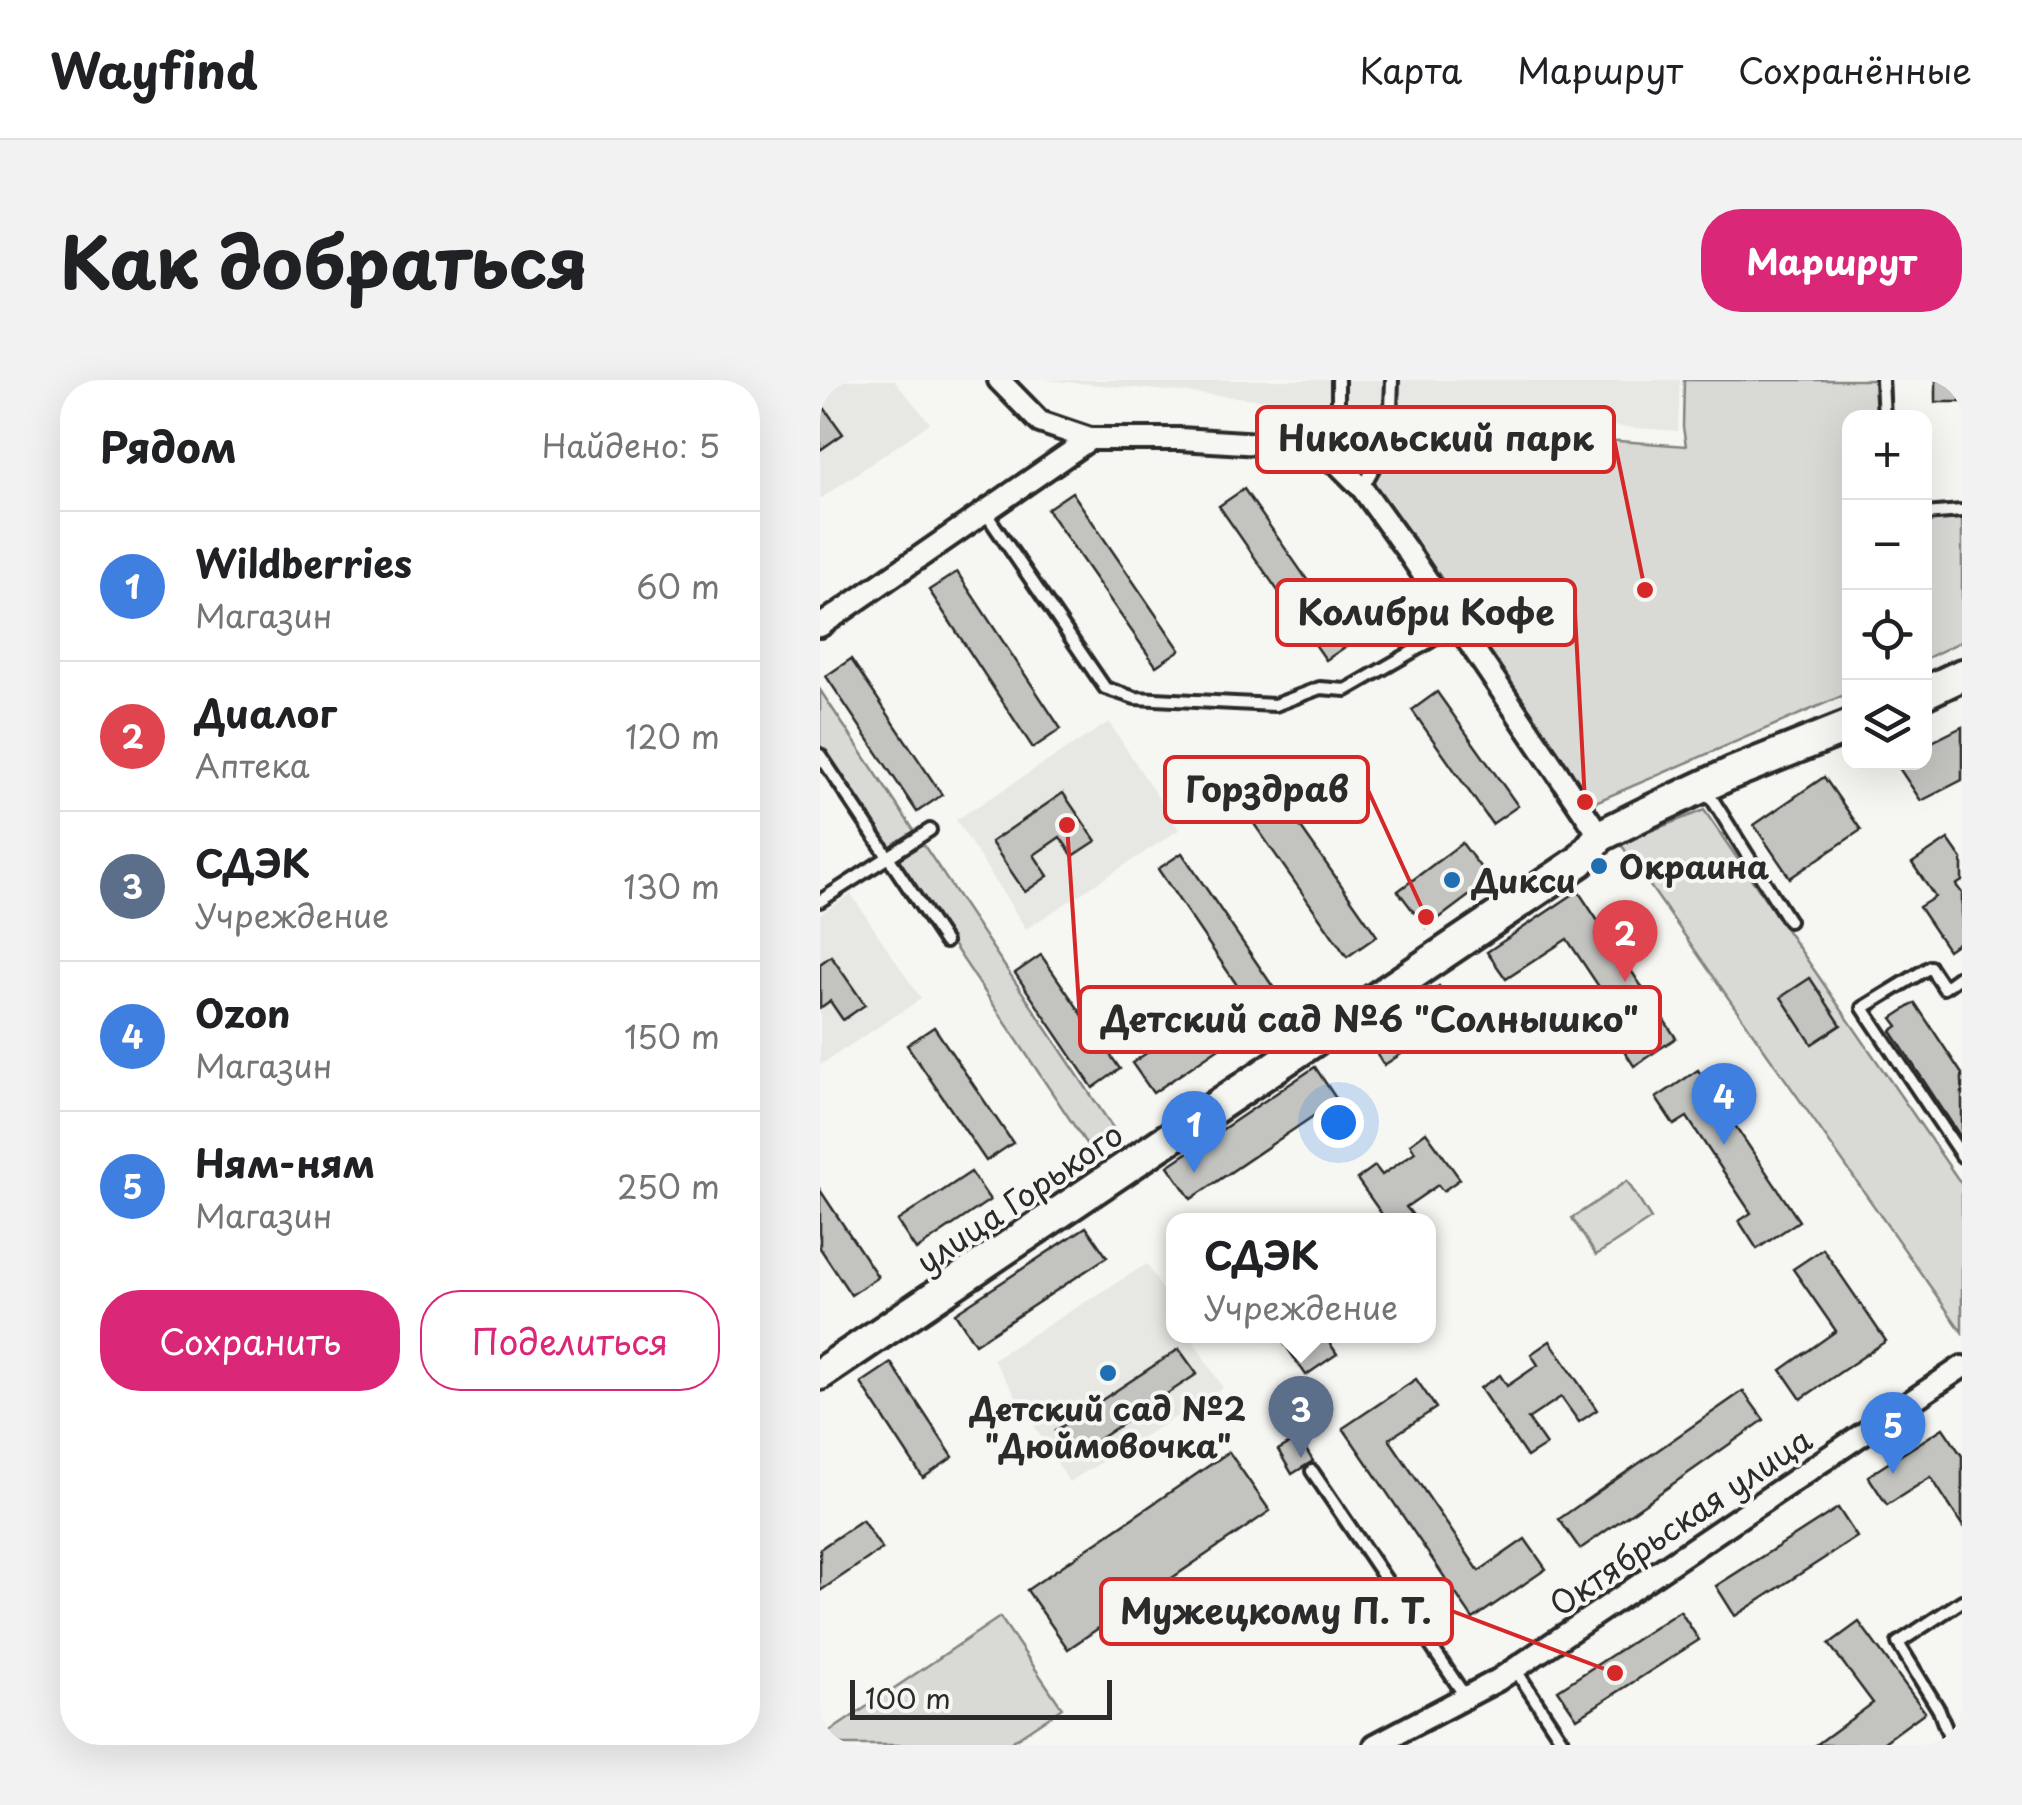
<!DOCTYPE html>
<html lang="ru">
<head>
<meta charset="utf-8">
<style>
  :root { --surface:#fff; --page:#f2f2f2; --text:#202124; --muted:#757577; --line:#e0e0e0; --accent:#db2777 }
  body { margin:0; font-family:"Playpen Sans",sans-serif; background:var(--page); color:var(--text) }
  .controls { position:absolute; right:30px; top:30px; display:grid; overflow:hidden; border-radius:20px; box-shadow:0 10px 40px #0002 }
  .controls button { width:90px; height:90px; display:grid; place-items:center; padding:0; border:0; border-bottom:2px solid var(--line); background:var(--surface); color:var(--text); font:50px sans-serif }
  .scale { position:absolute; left:30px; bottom:25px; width:262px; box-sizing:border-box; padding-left:10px; border:5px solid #2b2b2b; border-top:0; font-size:28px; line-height:35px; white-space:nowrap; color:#2b2b2b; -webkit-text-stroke:8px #f6f6f2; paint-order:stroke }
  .you { position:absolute; left:518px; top:742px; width:35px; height:35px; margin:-25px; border:8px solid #fff; border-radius:50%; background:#1a73e8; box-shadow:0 0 0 15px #1a73e833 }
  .badge { display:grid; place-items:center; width:65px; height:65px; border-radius:50%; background:var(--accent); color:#fff; font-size:32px; font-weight:700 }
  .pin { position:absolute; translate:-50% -82px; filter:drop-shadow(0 2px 5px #0008) }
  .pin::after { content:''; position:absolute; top:52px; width:35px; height:30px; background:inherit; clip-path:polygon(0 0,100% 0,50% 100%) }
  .popup { position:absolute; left:346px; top:833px; width:270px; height:130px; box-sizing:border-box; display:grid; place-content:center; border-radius:20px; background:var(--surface); filter:drop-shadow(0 2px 8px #0005); font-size:32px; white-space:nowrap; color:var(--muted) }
  .popup b { font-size:38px; color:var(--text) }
  .popup::after { content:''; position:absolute; left:50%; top:100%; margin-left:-20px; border:20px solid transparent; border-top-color:var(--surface) }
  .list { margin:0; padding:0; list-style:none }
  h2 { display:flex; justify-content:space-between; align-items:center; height:130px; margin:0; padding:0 40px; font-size:42px }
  h2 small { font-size:32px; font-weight:400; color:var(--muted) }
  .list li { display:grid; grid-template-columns:65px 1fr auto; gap:30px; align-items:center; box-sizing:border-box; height:150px; padding:0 40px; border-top:2px solid var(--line) }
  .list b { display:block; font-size:38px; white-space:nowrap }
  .list p { margin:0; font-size:32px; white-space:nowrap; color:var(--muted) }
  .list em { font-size:32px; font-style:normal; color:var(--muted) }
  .actions { display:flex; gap:20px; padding:30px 40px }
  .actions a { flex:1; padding:22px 0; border:2px solid var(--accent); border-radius:40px; text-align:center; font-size:35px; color:var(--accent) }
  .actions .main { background:var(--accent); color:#fff }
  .icon { flex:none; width:55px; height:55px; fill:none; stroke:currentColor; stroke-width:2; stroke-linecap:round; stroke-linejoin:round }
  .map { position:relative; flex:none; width:1142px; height:1365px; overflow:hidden; border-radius:40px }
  header { display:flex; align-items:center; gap:60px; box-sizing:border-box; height:140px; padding:0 50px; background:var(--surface); border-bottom:2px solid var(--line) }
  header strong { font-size:48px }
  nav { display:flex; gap:55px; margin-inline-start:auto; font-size:35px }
  .intro { display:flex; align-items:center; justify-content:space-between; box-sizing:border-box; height:240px; padding:0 60px }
  h1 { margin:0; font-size:70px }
  .button { padding:25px 45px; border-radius:40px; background:var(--accent); color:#fff; font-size:35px; font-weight:700 }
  main { display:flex; gap:60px; padding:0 60px }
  aside { flex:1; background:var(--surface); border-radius:40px; box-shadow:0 10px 40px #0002 }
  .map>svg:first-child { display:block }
</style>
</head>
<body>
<header>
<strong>Wayfind</strong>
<nav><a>Карта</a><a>Маршрут</a><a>Сохранённые</a></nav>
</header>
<div class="intro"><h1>Как добраться</h1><a class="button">Маршрут</a></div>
<main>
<aside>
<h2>Рядом<small>Найдено: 5</small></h2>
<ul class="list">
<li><span class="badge" style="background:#3f7fe0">1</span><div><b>Wildberries</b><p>Магазин</p></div><em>60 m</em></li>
<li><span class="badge" style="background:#e0444e">2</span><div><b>Диалог</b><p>Аптека</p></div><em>120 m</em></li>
<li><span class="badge" style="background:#5c6f8a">3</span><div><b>СДЭК</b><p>Учреждение</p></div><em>130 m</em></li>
<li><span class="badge" style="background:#3f7fe0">4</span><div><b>Ozon</b><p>Магазин</p></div><em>150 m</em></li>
<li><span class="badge" style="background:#3f7fe0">5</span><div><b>Ням-ням</b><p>Магазин</p></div><em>250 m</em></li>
</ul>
<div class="actions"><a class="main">Сохранить</a><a>Поделиться</a></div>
</aside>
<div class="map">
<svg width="1142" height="1365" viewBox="0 0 1142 1365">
  <rect width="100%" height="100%" fill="#f6f6f2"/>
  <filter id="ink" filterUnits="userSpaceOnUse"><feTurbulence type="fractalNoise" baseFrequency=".01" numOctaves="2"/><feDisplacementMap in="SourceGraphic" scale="20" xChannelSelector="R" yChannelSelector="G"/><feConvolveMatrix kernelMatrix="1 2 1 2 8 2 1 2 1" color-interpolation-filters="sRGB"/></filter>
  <g filter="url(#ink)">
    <g fill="#e7e7e3">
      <polygon points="0,0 74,0 110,43 0,119"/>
      <polygon points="224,0 860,0 858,51 517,26"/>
      <polygon points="289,342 359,450 206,549 136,440"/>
      <polygon points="31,514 101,619 0,685 0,534"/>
      <polygon points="327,884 353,928 354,956 370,956 403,1008 249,1102 173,979"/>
    </g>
    <g fill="#d9d9d5" stroke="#828280" stroke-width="2.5">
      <polygon points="864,0 1070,0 1071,37 1030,38 1029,313 771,424 549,106 594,46 866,66 863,47"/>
      <polygon points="1142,126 1142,261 1105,279 1104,128"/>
      <polygon points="0,310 293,748 267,765 0,365"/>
      <polygon points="884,430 1142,805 1142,952 800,463"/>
      <polygon points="807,801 831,839 776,875 752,838"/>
      <polygon points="180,1237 242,1328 187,1365 5,1365 0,1358"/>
    </g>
    <g fill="#c3c3c0" stroke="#2b2b2b" stroke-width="2.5">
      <rect x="1116" y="0" width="26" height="22"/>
      <polygon points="0,22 23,54 0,70"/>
      <polygon points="424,109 531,263 506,280 399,126"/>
      <polygon points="252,112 360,270 336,286 227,129"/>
      <polygon points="137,192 241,349 213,368 109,210"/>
      <polygon points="31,279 122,415 97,432 6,296"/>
      <polygon points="617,312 698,426 672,444 592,330"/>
      <polygon points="1142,347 1142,400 1101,421 1075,382 1104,382 1104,366"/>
      <polygon points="1004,397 1041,450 970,498 934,445"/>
      <polygon points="453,408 557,556 527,577 423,428"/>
      <polygon points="243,413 276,461 253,476 240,457 214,475 228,496 205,512 171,462"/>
      <polygon points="1128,459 1142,479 1142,501 1136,505 1142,513 1142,560 1128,570 1099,527 1115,517 1092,483"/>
      <polygon points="642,463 670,500 606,548 578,511"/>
      <polygon points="362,473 464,623 440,639 338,489"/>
      <polygon points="758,511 856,658 814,686 796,658 808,650 747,559 686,599 667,572"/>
      <polygon points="221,575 300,689 273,708 195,593"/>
      <polygon points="11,576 45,625 23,640 10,621 0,628 0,584"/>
      <polygon points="990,598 1021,645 992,664 961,617"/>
      <polygon points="619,606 639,637 564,685 544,653"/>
      <polygon points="1095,623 1142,694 1142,759 1071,651 1078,646 1072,638"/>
      <polygon points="381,636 402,666 333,713 312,683"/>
      <polygon points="114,647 193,763 166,781 87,665"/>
      <polygon points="495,687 517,720 371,819 348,786"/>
      <polygon points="878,690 979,841 937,869 919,841 931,833 867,737 854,745 836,718"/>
      <polygon points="606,752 640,799 623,811 618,805 586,827 592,834 583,840 566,840 537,799 555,786 562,795 595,772 590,764"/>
      <polygon points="151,792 170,820 96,870 77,841"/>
      <polygon points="0,810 58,897 31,915 0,868"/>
      <polygon points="266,847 287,877 155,964 135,933"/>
      <polygon points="1003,869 1066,961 981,1019 961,990 1016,951 973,889"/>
      <polygon points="459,956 505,956 517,974 486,995"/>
      <polygon points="730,961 777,1030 759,1042 741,1017 708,1039 726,1065 707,1077 660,1008 680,995 687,1006 718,985 711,974"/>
      <polygon points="359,969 377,994 252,1077 235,1051"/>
      <polygon points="71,983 133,1077 103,1098 41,1003"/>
      <polygon points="596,999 616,1028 569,1059 659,1191 705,1159 726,1189 653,1239 523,1048"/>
      <polygon points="923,1011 944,1040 760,1169 739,1139"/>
      <polygon points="1123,1048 1142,1076 1142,1145 1111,1097 1067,1125 1048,1096"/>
      <polygon points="479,1058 493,1081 472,1094 458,1070"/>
      <polygon points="409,1072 450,1131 248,1269 207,1210"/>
      <polygon points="1018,1128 1037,1157 915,1236 896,1206"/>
      <polygon points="42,1140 62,1169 0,1211 0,1169"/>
      <polygon points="860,1231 879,1260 757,1338 738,1310"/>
      <polygon points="1039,1242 1105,1332 1060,1365 996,1365 1053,1323 1009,1264"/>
    </g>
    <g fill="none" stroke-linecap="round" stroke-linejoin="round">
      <defs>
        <g id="lane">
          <polyline points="1062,0 1064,38"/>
          <polyline points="518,83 518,0"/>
          <polyline points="543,107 570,58 572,0"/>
          <polyline points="165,132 285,308 315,318 455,325 500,308 526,310 637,246"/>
          <polyline points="1104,134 1142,131"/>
          <polyline points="0,375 125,562"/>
          <polyline points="887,411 969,541"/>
          <polyline points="0,521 110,450"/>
          <polyline points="1142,595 1124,608 1110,587 1043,628 1142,776"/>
          <polyline points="492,1091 645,1316"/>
          <polyline points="695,1289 745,1365"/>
          <polyline points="1132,1365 1119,1330 1078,1263 1142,1221"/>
        </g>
        <g id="street">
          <polyline points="179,0 220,42 270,59 360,59 456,65 489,70 518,84 542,108 586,169 780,456"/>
          <polyline points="0,246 270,59"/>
          <polyline points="555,1365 678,1300 1142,987"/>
        </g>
        <g id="secondary">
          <polyline points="1104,313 1142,295"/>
          <polyline points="0,994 760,481 780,456 824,434 912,393 1030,346"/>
        </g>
      </defs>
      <use href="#lane" stroke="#2b2b2b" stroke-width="18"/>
      <use href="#street" stroke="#2b2b2b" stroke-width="28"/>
      <use href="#secondary" stroke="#2b2b2b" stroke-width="38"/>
      <use href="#lane" stroke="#f6f6f2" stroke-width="10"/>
      <use href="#street" stroke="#f6f6f2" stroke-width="20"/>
      <use href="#secondary" stroke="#f6f6f2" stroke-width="30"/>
    </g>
  </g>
  <g fill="#1f6fb2" stroke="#f6f6f2" stroke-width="4">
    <circle cx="779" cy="486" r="10"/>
    <circle cx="632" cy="500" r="10"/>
    <circle cx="288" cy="993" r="10"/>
  </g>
  <g text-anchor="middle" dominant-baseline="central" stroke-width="8" stroke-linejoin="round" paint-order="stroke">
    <g font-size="32" font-weight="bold" fill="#2b2b2b" stroke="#f6f6f2" text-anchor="start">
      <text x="799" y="486">Окраина</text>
      <text x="652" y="500">Дикси</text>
      <text x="288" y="1028" text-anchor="middle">Детский сад №2<tspan x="288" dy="37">"Дюймовочка"</tspan></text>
    </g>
    <g font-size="32" fill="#2b2b2b" stroke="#f6f6f2">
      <text transform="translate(199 817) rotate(-34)">улица Горького</text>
      <text transform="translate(860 1141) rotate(-34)">Октябрьская улица</text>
    </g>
  </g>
  <path fill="none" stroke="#d62828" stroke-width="4" d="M825 210L794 59M765 422L755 233M606 537L548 410M247 445L260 640M795 1293L632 1231"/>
  <g fill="#d62828" stroke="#f6f6f2" stroke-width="4">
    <circle cx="825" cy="210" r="10"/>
    <circle cx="765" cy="422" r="10"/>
    <circle cx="606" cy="537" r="10"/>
    <circle cx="247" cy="445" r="10"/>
    <circle cx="795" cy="1293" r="10"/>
  </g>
  <g fill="#f6f6f2" stroke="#d62828" stroke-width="4">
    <rect x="437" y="27" width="357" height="65" rx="10"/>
    <rect x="457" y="200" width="298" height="65" rx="10"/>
    <rect x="345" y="377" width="203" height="65" rx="10"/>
    <rect x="260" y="607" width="580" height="65" rx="10"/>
    <rect x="281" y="1199" width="351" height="65" rx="10"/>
  </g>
  <g font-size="35" text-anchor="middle" font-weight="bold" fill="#2b2b2b">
    <text x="616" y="71">Никольский парк</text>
    <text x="606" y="245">Колибри Кофе</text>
    <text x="447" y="422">Горздрав</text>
    <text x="550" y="652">Детский сад №6 "Солнышко"</text>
    <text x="456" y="1244">Мужецкому П. Т.</text>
  </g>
</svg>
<div class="controls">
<button>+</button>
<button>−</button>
<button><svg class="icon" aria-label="locate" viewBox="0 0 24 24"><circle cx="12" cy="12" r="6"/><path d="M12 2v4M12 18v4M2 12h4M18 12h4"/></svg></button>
<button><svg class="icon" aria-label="layers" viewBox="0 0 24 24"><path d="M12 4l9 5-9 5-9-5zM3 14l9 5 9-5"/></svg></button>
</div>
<div class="scale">100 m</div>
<div class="you"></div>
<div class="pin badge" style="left:374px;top:793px;background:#3f7fe0">1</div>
<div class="pin badge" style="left:805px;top:602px;background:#e0444e">2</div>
<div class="pin badge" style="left:481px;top:1078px;background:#5c6f8a">3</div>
<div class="popup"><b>СДЭК</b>Учреждение</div>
<div class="pin badge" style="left:904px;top:765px;background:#3f7fe0">4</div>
<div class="pin badge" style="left:1073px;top:1094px;background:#3f7fe0">5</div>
</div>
</main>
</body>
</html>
